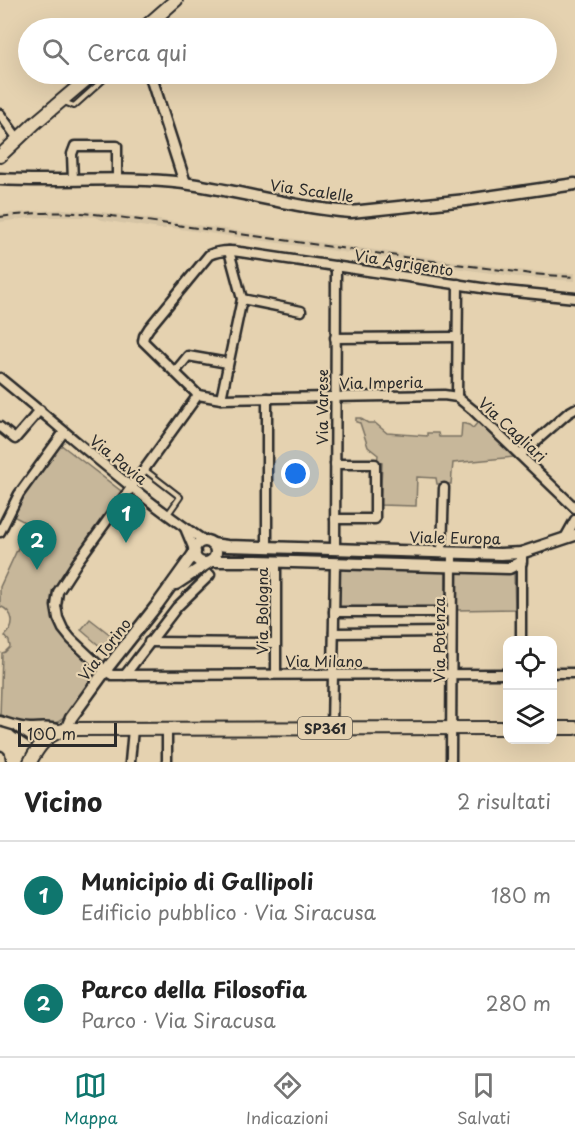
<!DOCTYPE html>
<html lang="it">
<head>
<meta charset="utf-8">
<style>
  :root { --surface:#fff; --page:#f6f6f6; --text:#222; --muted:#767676; --line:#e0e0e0; --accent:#0f766e }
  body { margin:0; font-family:"Playpen Sans",sans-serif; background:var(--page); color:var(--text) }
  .controls { position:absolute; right:18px; bottom:18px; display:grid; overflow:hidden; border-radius:12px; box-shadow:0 6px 24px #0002 }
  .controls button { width:54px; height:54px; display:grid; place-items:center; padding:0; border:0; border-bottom:2px solid var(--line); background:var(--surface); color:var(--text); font:30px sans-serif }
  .scale { position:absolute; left:18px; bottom:15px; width:99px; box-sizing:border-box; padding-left:6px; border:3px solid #2b2b2b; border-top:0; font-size:16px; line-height:21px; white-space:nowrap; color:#2b2b2b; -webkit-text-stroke:4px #e5d2b0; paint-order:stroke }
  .you { position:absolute; left:296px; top:474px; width:21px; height:21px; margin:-15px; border:4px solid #fff; border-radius:50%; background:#1a73e8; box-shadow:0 0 0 9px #1a73e833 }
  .badge { display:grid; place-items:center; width:39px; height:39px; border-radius:50%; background:var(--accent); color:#fff; font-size:20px; font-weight:700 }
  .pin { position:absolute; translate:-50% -50px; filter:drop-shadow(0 2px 3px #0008) }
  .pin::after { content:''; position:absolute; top:32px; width:21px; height:18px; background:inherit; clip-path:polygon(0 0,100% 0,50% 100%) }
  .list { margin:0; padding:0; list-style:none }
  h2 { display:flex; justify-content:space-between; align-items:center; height:78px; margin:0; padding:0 24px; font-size:26px }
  h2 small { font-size:20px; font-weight:400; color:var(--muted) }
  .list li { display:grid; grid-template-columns:39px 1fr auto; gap:18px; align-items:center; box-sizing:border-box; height:108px; padding:0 24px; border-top:2px solid var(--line) }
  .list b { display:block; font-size:22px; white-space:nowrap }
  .list p { margin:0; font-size:20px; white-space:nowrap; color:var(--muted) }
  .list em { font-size:20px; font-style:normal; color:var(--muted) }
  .icon { flex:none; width:33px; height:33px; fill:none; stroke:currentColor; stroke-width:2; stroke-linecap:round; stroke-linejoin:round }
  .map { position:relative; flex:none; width:575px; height:762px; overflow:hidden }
  .search { position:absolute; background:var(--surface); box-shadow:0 6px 24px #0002; left:18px; right:18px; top:18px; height:66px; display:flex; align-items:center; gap:15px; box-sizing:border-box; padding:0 21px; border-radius:33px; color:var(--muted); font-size:22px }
  .sheet { height:294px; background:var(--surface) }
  nav { display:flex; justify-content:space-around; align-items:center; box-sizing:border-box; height:84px; border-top:2px solid var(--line); background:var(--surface); font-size:16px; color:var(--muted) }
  nav a { display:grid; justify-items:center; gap:3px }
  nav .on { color:var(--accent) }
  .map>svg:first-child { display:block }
</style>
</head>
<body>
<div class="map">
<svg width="575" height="762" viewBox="0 0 575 762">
  <rect width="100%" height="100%" fill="#e5d2b0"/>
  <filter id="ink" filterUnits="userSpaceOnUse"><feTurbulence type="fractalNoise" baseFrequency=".0167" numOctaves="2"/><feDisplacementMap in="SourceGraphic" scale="12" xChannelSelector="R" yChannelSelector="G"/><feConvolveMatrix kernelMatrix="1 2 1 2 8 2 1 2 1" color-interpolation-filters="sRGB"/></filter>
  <g filter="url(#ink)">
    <polygon fill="#d5c4a5" points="63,209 102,212 527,271 558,273 575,273 575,281 518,277 166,227 166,229 160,229 102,220 95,217 49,217 29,218 0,222 0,214"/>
    <g fill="#c7b79a" stroke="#797162" stroke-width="1.5">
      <polygon points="356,418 361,418 361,419 368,423 375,423 387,433 427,436 427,433 438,433 439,437 461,437 462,423 469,425 473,428 478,422 515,457 453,463 451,484 437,484 436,478 417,477 416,506 380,505 382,463 377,463 378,455 368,447 360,423 356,422"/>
      <path d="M 60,444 L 121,491 C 103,516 85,541 68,567 C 63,575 54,585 52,594 C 49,608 53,622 61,633 C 72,647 92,658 95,676 L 64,718 C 46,732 19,722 0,717 L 2,653 L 5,652 L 10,647 L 9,641 L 5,636 C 16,626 14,612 0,606 L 0,587 L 29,524 L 13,516 L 28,489 Z"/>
      <polygon points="340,569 446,571 446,611 339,611"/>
      <polygon points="456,571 514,574 515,609 456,610"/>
      <polygon points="90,619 112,636 102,648 81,630"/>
    </g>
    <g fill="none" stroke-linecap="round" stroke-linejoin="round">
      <defs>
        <g id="lane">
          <polyline points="64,102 74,106 103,80 101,74"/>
          <polyline points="145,470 180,497 168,514"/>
        </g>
        <g id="street">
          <polyline points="0,114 18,139"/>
          <polyline points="73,180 72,154 75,146 117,146 117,179"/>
          <polyline points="242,299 301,311"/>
          <polyline points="335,338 457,337"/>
          <polyline points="175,372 188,356 228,363"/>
          <path d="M 0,378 C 68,433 133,493 206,542"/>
          <polyline points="198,395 78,561 58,592 56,606 58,618 63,629 71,639 105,671 112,675 508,674"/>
          <path d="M 198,395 L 143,341 L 144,336 L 149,328 L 209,255 C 220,250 229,250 240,252 L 495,290 L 575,298"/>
          <polyline points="198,395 221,399 444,395 457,397 473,410 575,508"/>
          <polyline points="457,397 458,284"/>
          <polyline points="267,398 267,548"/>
          <polyline points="221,399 242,299 229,251"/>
          <polyline points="0,427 15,439 40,410"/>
          <polyline points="520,455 568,413 575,409"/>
          <polyline points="335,464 375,464 375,519 335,519"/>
          <polyline points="185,528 195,552"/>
          <polyline points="0,532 19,494 64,432"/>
          <polyline points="565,538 575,520"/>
          <polyline points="335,550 336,266"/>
          <polyline points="442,552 444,488"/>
          <polyline points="276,562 276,674"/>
          <polyline points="521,562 521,640"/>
          <polyline points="334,612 451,612"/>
          <polyline points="334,633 451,632"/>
          <polyline points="149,642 275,643"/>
          <polyline points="552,673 575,673"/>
          <polyline points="125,675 177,607 210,575"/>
          <path d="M 0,721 C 10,724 20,728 30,728 C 41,728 50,726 61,730"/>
          <polyline points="18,728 36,740 39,745"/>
          <polyline points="332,728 335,564"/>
          <polyline points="167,729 167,762"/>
          <polyline points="0,756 1,762"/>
          <polyline points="130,762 133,729"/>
          <polyline points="451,762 452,553"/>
        </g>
        <g id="secondary">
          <polyline points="150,74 185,183"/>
          <path d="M 0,179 C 61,183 123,175 184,183 C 240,191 295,208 351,212 L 466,200 L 575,184"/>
          <circle cx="205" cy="552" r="11"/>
          <polyline points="212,544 227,546 500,554 521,553 575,535"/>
          <polyline points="211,561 257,561 509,568 521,562 521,553"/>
          <polyline points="176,584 208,563"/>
          <polyline points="68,729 68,725 71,718 105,671 157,605 195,552"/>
        </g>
        <g id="primary">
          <polyline points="144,28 176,0"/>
          <polyline points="0,156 35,123 93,74"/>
          <polyline points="552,728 575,728"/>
          <path d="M 30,762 C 39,745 48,733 68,729 L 508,728"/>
        </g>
      </defs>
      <use href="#lane" stroke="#2b2b2b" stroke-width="8"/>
      <use href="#street" stroke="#2b2b2b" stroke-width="13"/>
      <use href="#secondary" stroke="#2b2b2b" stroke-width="15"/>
      <use href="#primary" stroke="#2b2b2b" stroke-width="16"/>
      <use href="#lane" stroke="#e5d2b0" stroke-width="4"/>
      <use href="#street" stroke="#e5d2b0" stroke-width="8"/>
      <use href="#secondary" stroke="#e5d2b0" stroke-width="10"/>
      <use href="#primary" stroke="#e5d2b0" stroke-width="12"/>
      <path stroke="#2b2b2b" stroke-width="2" stroke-dasharray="9 4.5" stroke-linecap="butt" d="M 0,217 C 37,212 66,211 104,215 L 433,261 L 532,274 L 575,277"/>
    </g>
  </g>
  <g text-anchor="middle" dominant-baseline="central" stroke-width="4.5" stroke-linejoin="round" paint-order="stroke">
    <rect fill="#e5d2b0" stroke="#635d53" stroke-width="1.5" x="298" y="717" width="54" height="22" rx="4.5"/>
    <g font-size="14" font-weight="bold" fill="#2b2b2b">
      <text x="325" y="728">SP361</text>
    </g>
    <g font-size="15" fill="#2b2b2b" stroke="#e5d2b0">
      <text transform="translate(312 190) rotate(8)">Via Scalelle</text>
      <text transform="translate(404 262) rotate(9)">Via Agrigento</text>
      <text transform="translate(381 382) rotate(-1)">Via Imperia</text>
      <text transform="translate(321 407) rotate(-90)">Via Varese</text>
      <text transform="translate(513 429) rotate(43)">Via Cagliari</text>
      <text transform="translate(119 459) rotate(39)">Via Pavia</text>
      <text transform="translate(455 537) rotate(1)">Viale Europa</text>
      <text transform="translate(261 611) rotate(-90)">Via Bologna</text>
      <text transform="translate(438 640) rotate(-90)">Via Potenza</text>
      <text transform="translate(104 649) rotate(-52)">Via Torino</text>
      <text x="324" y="660">Via Milano</text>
    </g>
  </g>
</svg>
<div class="controls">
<button><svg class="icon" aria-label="locate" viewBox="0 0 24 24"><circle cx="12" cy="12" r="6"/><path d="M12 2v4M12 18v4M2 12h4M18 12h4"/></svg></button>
<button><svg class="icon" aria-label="layers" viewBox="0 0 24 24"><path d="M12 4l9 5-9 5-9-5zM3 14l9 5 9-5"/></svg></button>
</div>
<div class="scale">100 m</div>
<div class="you"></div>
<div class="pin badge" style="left:126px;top:543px">1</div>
<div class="pin badge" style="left:37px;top:570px">2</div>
<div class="search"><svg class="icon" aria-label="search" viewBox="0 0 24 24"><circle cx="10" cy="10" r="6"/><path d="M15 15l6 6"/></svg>Cerca qui</div>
</div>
<section class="sheet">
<h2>Vicino<small>2 risultati</small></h2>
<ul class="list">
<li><span class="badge">1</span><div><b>Municipio di Gallipoli</b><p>Edificio pubblico · Via Siracusa</p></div><em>180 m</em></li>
<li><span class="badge">2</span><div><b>Parco della Filosofia</b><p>Parco · Via Siracusa</p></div><em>280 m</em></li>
</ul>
</section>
<nav>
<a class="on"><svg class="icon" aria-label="map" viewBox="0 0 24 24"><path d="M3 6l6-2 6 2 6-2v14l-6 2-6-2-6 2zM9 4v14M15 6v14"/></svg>Mappa</a>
<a><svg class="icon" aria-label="directions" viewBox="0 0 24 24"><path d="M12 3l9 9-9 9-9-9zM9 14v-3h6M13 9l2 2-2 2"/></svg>Indicazioni</a>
<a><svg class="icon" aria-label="saved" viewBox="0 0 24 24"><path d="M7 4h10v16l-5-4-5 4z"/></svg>Salvati</a>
</nav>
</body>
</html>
